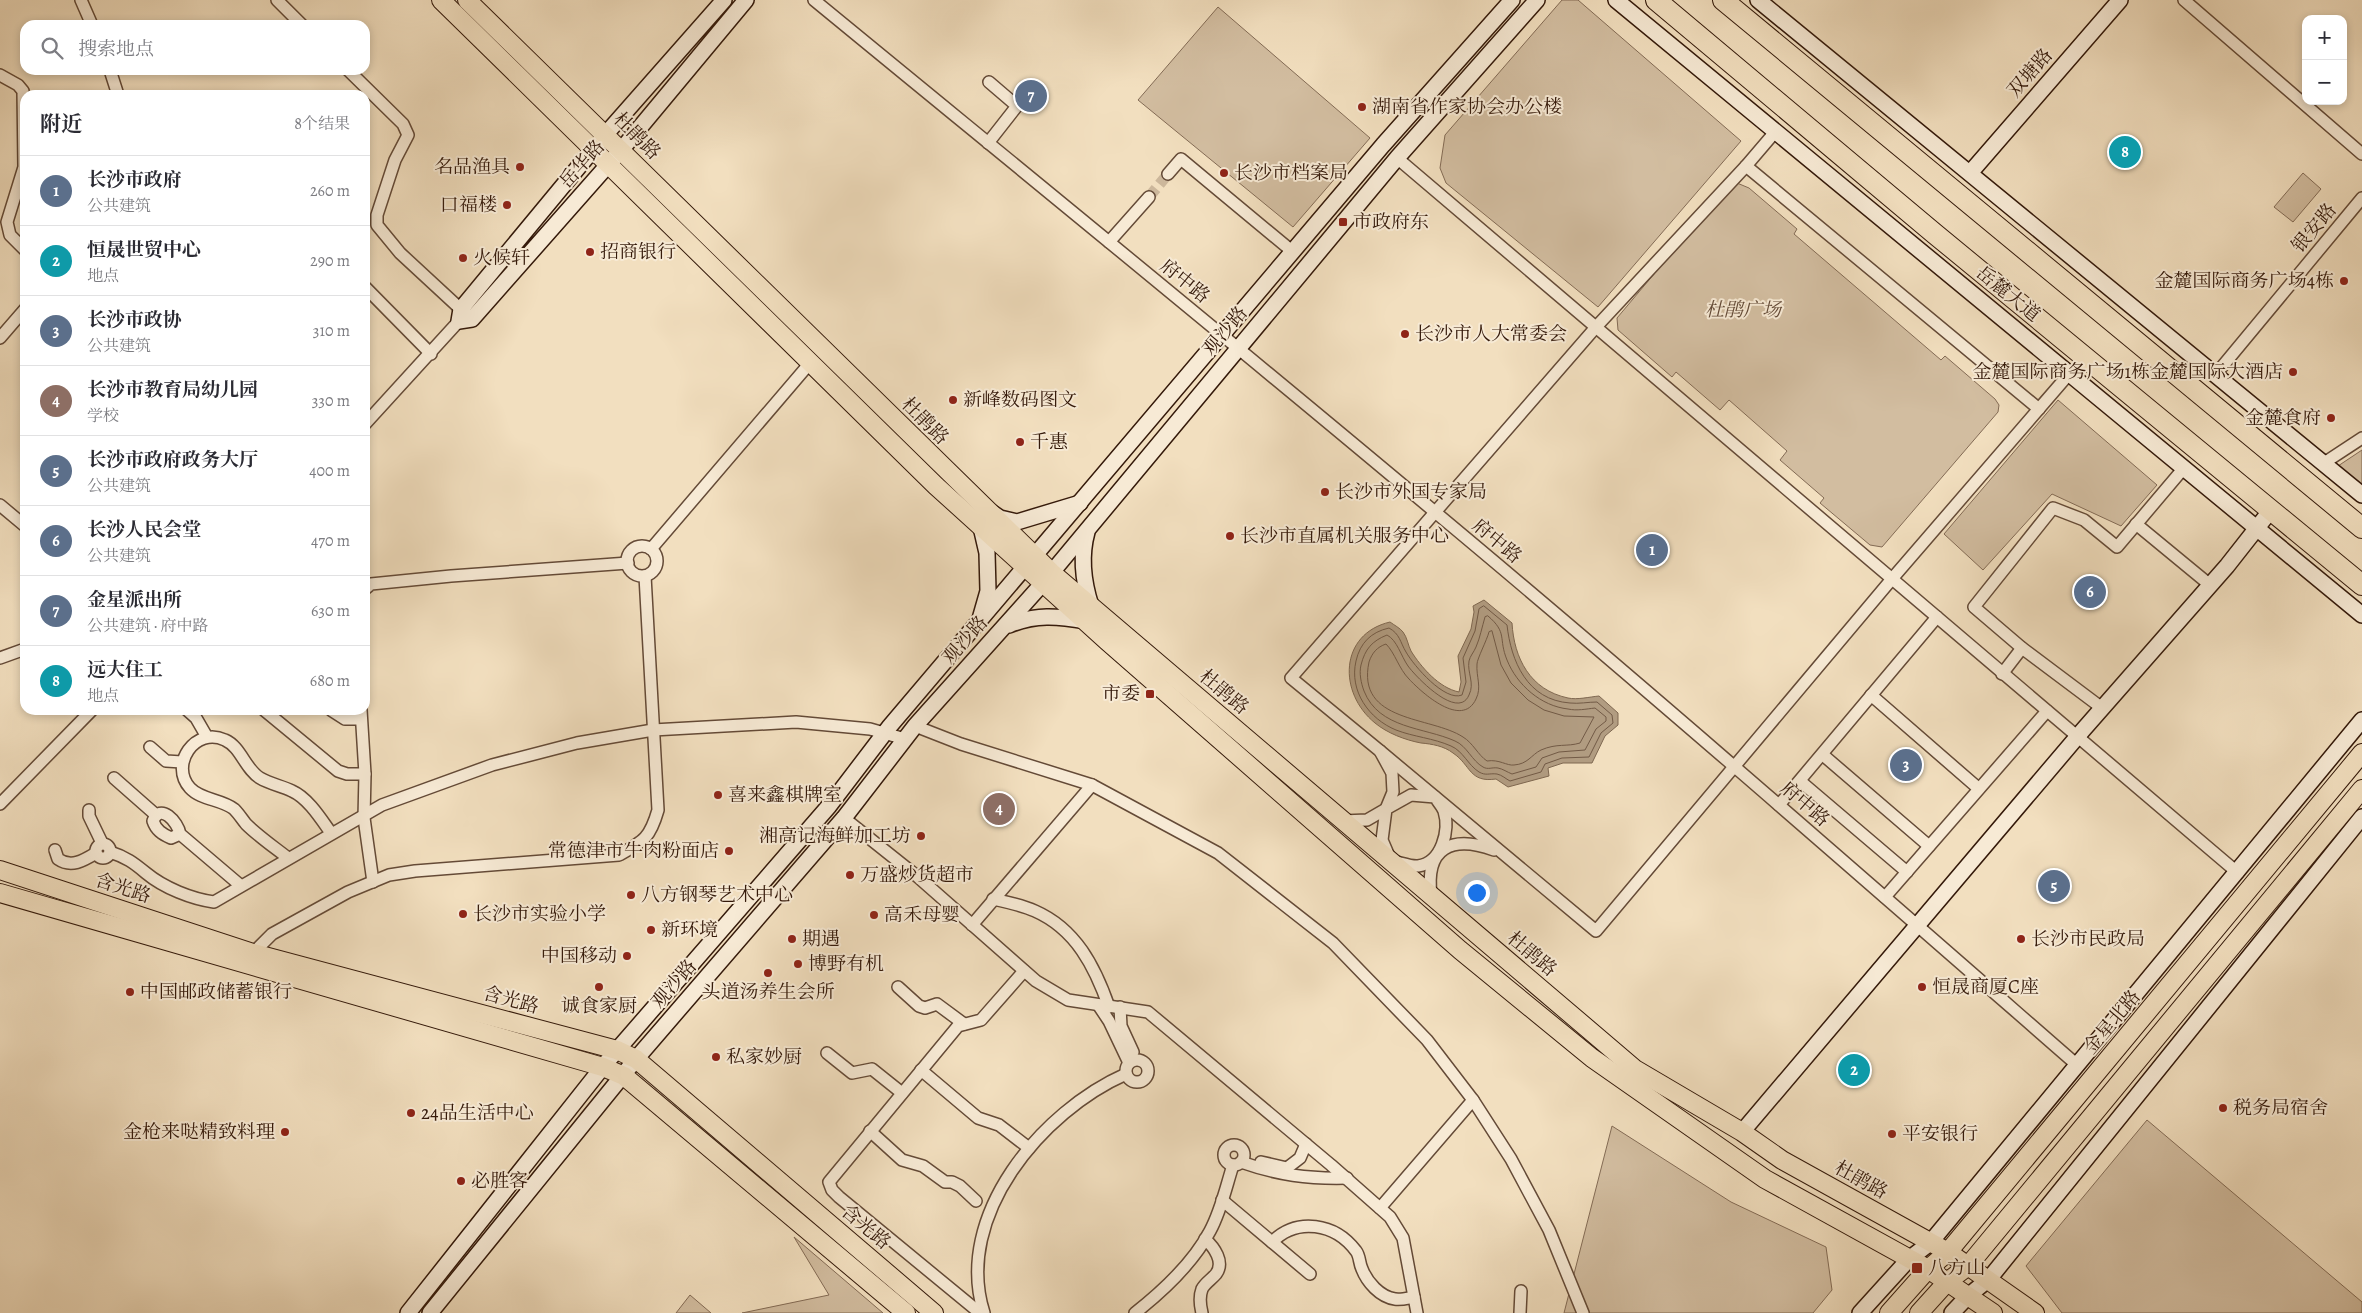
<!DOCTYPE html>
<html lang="zh">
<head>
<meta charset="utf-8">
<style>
  :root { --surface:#fff; --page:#f7f7f7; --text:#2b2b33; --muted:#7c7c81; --line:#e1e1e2; --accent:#8f2418 }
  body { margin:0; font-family:Alegreya,"Noto Serif SC",serif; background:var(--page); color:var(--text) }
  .controls { position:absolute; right:15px; top:15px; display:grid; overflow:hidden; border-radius:10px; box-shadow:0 2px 8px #0003 }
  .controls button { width:45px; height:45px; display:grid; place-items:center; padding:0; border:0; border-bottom:1px solid var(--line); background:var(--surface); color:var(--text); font:25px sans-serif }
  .you { position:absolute; left:1476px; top:892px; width:18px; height:18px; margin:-12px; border:4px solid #fff; border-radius:50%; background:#1a73e8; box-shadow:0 0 0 8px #1a73e833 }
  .badge { display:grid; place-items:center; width:32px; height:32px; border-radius:50%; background:var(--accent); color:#fff; font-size:16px; font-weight:700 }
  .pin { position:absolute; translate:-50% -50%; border:2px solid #fff; box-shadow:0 1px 5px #0006 }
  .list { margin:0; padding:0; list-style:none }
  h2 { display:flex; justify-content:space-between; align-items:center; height:65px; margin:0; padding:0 20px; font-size:21px }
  h2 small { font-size:16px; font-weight:400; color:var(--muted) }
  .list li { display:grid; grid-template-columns:32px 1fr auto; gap:15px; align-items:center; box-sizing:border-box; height:70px; padding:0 20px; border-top:1px solid var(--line) }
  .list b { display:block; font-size:19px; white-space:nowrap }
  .list p { margin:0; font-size:16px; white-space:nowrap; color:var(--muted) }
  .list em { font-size:16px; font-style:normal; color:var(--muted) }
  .icon { flex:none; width:28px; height:28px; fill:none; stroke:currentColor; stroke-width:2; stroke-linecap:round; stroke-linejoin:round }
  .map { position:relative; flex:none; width:2362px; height:1313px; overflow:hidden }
  .search { position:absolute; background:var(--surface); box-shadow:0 2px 8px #0003; left:20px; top:20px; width:350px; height:55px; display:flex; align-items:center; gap:12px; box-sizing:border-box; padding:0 18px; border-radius:15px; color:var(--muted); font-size:19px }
  .panel { position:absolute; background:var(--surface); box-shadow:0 2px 8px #0003; left:20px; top:90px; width:350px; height:625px; border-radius:15px }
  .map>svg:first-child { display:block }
</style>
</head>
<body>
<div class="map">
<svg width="2362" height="1313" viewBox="0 0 2362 1313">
  <rect width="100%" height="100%" fill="#f2dfbf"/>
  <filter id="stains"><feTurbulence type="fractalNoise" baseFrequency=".004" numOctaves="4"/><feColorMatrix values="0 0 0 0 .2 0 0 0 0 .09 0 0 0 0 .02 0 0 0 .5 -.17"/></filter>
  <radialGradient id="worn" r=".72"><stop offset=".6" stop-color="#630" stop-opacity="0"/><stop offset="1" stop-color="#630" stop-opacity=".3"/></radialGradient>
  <g fill="#d2bda0" stroke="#836b55">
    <polygon points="1562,0 1578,0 1741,141 1598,307 1446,183 1440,168 1445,135"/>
    <polygon points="1218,7 1370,138 1293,227 1138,100"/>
    <polygon points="2303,173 2321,189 2293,222 2274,207"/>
    <polygon points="1737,183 1749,188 1797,229 1794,234 1941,360 1945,356 1995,399 1999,405 1998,412 1882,547 1870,545 1820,503 1824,498 1780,460 1787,451 1729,400 1720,410 1676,372 1672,377 1618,330 1617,318 1729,185"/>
    <polygon points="2058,400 2157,485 2121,526 2052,494 1983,570 1944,534"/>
    <polygon points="2362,450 2362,485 2338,466"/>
    <polygon points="2147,1120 2362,1302 2362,1313 2062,1313 2026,1266"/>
    <polygon points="1612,1126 1731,1202 1826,1247 1832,1290 1813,1313 1564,1313"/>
    <polygon points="794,1237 883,1313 742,1313 829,1295"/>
    <polygon points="690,1295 711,1313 676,1313"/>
  </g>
  <path fill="#b19c81" stroke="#7f6851" d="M 1484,600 L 1512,623 C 1514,658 1530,690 1568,698 C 1577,700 1589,697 1599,696 L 1618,713 L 1618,725 L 1605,736 L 1592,763 L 1563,763 L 1548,768 L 1549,776 L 1508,787 L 1496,779 C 1469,783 1471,765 1453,753 C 1444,746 1432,744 1421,743 C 1405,740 1387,733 1375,723 C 1338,693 1339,634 1390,622 C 1394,625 1400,628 1403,632 C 1407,637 1408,645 1411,651 C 1421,667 1439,688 1459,692 L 1461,682 L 1458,656 L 1471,629 L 1474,612 L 1473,606 Z"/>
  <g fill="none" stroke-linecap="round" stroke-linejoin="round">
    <g stroke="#725a46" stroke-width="1">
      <path d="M 1484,606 L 1507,625 C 1511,661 1527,700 1570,703 C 1579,704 1588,702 1597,702 L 1612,715 L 1613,723 L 1601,733 L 1589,757 L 1562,758 L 1545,764 L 1541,772 L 1510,781 C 1506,779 1502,775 1497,774 C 1489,773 1486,776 1479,772 C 1468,765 1463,751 1451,746 C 1433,738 1414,737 1396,730 C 1369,719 1349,691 1356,661 C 1360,643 1371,632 1389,628 C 1400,634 1400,642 1406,652 C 1414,666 1445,702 1462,695 L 1466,682 L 1463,658 L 1475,631 L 1479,609 Z"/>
      <path d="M 1488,616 C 1508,633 1498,638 1507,660 C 1517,685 1541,706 1568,709 C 1577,711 1586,709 1595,708 L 1606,717 L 1606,721 L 1596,729 L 1585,750 L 1559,752 L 1542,758 L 1536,767 L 1512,774 C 1507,772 1503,769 1498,768 C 1492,767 1488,770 1483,767 C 1472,761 1467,746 1455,741 C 1424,727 1379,729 1364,691 C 1361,683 1359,673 1361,665 C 1365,649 1372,641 1387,635 C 1397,640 1401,656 1408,666 C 1416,677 1458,721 1469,695 C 1475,683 1467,673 1469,661 C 1470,656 1474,652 1476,647 C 1480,638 1482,627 1485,617 Z"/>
      <path d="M 1492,631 L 1501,665 L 1511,683 L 1528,700 L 1544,710 L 1564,716 L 1594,717 L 1580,743 C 1567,747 1557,743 1541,750 C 1531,755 1528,764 1514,765 C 1507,766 1499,759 1487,761 C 1478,755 1473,743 1463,737 C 1431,716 1356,723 1369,662 C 1372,653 1377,647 1386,644 C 1395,653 1399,669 1409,679 C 1422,693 1462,729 1476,699 C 1482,687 1476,677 1477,664 C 1477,659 1487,640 1489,632 Z"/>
    </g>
    <polyline stroke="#ccb79b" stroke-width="11" stroke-dasharray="11 5.5" stroke-linecap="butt" points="1149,197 1168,174"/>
    <defs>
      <g id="street">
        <polyline points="81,0 92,25"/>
        <polyline points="277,0 302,25"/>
        <path d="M 814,0 C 1021,170 1229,339 1435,512 C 1652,693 1864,879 2076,1064"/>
        <polyline points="2184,0 2362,154"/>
        <polyline points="110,70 118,95"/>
        <polyline points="348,70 403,124 408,135 395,160 377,215 377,225 400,253 467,315"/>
        <polyline points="0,75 18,85 23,91 24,167 7,222 10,235 25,250"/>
        <polyline points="988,143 1017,106 989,82"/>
        <polyline points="1397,158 2238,873"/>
        <polyline points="1746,166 2039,409"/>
        <polyline points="1168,174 1181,159 1293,252"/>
        <polyline points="1109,242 1149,197"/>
        <polyline points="365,287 431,354"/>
        <polyline points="0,338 25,309"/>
        <polyline points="2216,374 2362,198"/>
        <polyline points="365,424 459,321"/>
        <polyline points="2324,463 2362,438"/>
        <polyline points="0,505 25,526"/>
        <polyline points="2136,524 2210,585"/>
        <circle cx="642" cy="561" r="15"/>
        <polyline points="651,549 810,363"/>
        <polyline points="365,589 371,584 451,576 628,563"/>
        <polyline points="0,658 25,649"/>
        <polyline points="2002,674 2022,648"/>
        <polyline points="1871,695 1978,788"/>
        <polyline points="2102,708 2022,648 1974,607 2053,508 2084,520 2117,547 2183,469"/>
        <polyline points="187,710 196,718 207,737"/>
        <polyline points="264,710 338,771 347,774 365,774"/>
        <polyline points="331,710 345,719 361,719"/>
        <polyline points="361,710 365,774 364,818 373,882"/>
        <polyline points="915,726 961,744 1092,785 1218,853 1333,943 1427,1040 1473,1100 1511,1159 1549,1230 1583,1313"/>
        <polyline points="150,747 166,761 182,762"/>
        <polyline points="1380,751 1596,931 1891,580 2069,374"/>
        <polyline points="1823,755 1929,846"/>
        <polyline points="114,778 156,815"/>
        <polyline points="1800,781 1907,872"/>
        <path d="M 1411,795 L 1435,797 C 1438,802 1442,806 1444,811 C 1450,830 1442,863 1418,866 C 1411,867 1399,862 1391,861 L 1382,840 L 1386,809 Z"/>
        <polyline points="0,804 92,710"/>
        <polyline points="1779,805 1937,617"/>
        <polyline points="89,810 89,816 102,843"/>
        <polyline points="844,818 918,877 1036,981 1068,1000 1148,1012 1331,1165 1390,1217 1403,1238 1417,1313"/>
        <polyline points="1343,821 1367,820 1386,809 1393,792 1392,773 1380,751 1291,678 1596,327 1746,166 1775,132"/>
        <path d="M 180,834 L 171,838 C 162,834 156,830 153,821 C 160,802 178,822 180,834 L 240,885"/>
        <circle cx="103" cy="851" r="7"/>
        <path d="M 55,850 L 58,859 C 71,868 83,861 96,853"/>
        <path d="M 110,852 C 126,857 134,863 146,873 C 164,888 192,899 214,902 L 382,805 L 492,765 L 577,743 L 653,730 L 796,722 L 870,729 L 905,739"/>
        <path d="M 288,858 C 274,847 258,836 246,824 C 242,819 239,814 234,809 C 221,799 201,800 190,788 C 169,765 195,726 225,740 C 241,747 245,769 260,778 C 270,784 282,786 292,791 C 308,798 321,819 331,833"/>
        <path d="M 1431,895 C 1425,847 1452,835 1494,850"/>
        <polyline points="1885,897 2047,711"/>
        <path d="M 993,899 C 1007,902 1022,905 1035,911 C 1076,929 1095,967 1109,1007"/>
        <polyline points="972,925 1092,785"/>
        <path d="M 253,953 L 272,934 L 348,892 L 389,875 L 415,871 L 619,855 C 644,841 650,838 658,810 L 645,576"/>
        <polyline points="898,987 919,1006 925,1008 937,1004 964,1024"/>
        <polyline points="1099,1006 1109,1021 1129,1063"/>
        <polyline points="1120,1007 1121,1026 1133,1052"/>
        <polyline points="827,1053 852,1073 872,1069 902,1093"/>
        <circle cx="1137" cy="1071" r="11"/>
        <polyline points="921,1070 978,1118 999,1125 1029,1148"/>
        <polyline points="870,1131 902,1160 923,1166 945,1182 952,1182 960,1186 976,1201"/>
        <circle cx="1234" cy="1155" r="10"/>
        <path d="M 1241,1162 C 1278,1175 1308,1179 1347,1178"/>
        <polyline points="1261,1162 1287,1168 1300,1158 1306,1144"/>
        <polyline points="1222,1200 1310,1274"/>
        <polyline points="1380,1208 1473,1100"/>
        <path d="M 1272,1242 C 1297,1217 1335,1223 1356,1251 C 1360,1256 1359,1263 1362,1269 C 1367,1282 1380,1297 1395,1299 C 1401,1300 1408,1298 1414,1297"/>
        <polyline points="980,1313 839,1197 832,1190 829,1182 958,1026 981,1020 1024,971"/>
        <path d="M 984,1313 C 953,1216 1042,1111 1126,1074"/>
        <path d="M 1135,1313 C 1163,1291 1193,1263 1210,1231 C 1221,1211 1226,1187 1233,1165"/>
        <path d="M 1202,1313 C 1200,1305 1199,1297 1202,1289 C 1205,1283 1212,1279 1216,1274 C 1225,1262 1214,1247 1205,1239"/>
        <polyline points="1520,1313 1521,1291"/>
      </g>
      <g id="secondary">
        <polyline points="724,0 605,135 461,309 459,321 472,319 622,149 746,0"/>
        <polyline points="1616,0 2362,615"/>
        <polyline points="1758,0 2362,495"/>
        <polyline points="1970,173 2120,0"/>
        <polyline points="991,512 1000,518 1017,522 1080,503"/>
        <path d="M 1087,532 C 1080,557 1083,581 1091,606"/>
        <polyline points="980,619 988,591 987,553 981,527"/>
        <path d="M 1009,625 C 1035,614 1058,616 1086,621"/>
        <polyline points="1742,1132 2083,730 2227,566 2271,510"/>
        <polyline points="408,1313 605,1064 829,806 890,726 1383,145 1512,0"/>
        <polyline points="430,1313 636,1059 844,818 915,726 1043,583 1397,158 1537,0"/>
        <polyline points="1860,1313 1909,1259 1930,1243 2362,720"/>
        <polyline points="1952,1313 1968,1296 1989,1279 2362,817"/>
      </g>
      <g id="primary">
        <polyline points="441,0 936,486 1107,641 1460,950 1592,1058 1765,1179 1928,1269 1993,1313"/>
        <polyline points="467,0 1051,572 1635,1069 1742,1132 1782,1160 1948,1252 2035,1313"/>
        <polyline points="0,870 253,953 617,1050 636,1059 934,1313"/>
        <polyline points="0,893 603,1067 624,1076 906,1313"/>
        <polyline points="1889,1313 1928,1269 1948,1252 2362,753"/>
        <polyline points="1919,1313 1947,1282 1968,1266 2362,789"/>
      </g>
      <g id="highway">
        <polyline points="1656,0 1935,234 2362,585"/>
        <polyline points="1723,0 2362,528"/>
      </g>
    </defs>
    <use href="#street" stroke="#644a37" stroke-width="14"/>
    <use href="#secondary" stroke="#34190a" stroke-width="18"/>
    <use href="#primary" stroke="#34190a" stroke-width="20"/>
    <use href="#highway" stroke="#34190a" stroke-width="22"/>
    <use href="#street" stroke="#f7ead5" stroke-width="11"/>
    <use href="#secondary" stroke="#f7ead5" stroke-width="15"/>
    <use href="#primary" stroke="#f2dfbf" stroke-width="18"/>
    <use href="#highway" stroke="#f2dfbf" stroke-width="20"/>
  </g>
  <g fill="#8f2418" stroke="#f7ead5" stroke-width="2">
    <circle cx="1362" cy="107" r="5"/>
    <circle cx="520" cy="167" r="5"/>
    <circle cx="1224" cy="173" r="5"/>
    <circle cx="507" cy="205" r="5"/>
    <rect x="1338" y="217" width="10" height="10" rx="2.5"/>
    <circle cx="590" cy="252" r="5"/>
    <circle cx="463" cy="258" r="5"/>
    <circle cx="2344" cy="281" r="5"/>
    <circle cx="1405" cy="334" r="5"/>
    <circle cx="2293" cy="372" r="5"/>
    <circle cx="953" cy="400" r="5"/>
    <circle cx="2331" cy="418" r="5"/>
    <circle cx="1020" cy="442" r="5"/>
    <circle cx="1325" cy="492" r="5"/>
    <circle cx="1230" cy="536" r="5"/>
    <rect x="1145" y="689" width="10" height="10" rx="2.5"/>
    <circle cx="718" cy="795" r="5"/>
    <circle cx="921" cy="836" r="5"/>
    <circle cx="729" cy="851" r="5"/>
    <circle cx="850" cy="875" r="5"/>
    <circle cx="631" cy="895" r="5"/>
    <circle cx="463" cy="914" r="5"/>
    <circle cx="874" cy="915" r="5"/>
    <circle cx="651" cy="930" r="5"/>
    <circle cx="792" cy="939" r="5"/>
    <circle cx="2021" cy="939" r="5"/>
    <circle cx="627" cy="956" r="5"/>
    <circle cx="798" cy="964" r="5"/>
    <circle cx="768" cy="973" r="5"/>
    <circle cx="599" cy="987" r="5"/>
    <circle cx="1922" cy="987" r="5"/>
    <circle cx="130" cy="992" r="5"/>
    <circle cx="716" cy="1057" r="5"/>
    <circle cx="2223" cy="1108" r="5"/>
    <circle cx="411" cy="1113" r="5"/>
    <circle cx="285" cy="1132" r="5"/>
    <circle cx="1892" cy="1134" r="5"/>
    <circle cx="461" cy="1181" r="5"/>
    <rect x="1911" y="1262" width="12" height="12" rx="2.5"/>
  </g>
  <g text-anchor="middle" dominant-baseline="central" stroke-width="4" stroke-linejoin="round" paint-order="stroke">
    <g font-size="19" fill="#34190a" stroke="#f7ead5">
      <text transform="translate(2030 73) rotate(-49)">双塘路</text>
      <text transform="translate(637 136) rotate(45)">杜鹃路</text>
      <text transform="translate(582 164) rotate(-48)">岳华路</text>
      <text transform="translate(2314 228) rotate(-50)">银安路</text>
      <text transform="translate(1185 281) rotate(39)">府中路</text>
      <text transform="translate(2008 294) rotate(39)">岳麓大道</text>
      <text transform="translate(1225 331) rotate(-50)">观沙路</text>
      <text transform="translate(925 421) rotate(45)">杜鹃路</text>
      <text transform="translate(1497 541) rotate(40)">府中路</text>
      <text transform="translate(965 640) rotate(-48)">观沙路</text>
      <text transform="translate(1224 692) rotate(40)">杜鹃路</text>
      <text transform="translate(1805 804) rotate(41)">府中路</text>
      <text transform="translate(123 888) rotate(18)">含光路</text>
      <text transform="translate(1532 954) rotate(40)">杜鹃路</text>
      <text transform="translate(674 984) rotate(-49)">观沙路</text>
      <text transform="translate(511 1000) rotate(15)">含光路</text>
      <text transform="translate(2112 1022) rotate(-50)">金星北路</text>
      <text transform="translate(1861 1180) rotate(29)">杜鹃路</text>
      <text transform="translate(866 1227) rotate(40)">含光路</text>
    </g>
    <g font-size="19" fill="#34190a" stroke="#f7ead5" text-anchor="start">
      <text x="1372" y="107">湖南省作家协会办公楼</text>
      <text x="510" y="167" text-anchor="end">名品渔具</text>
      <text x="1234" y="173">长沙市档案局</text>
      <text x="497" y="205" text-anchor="end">口福楼</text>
      <text x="1353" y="222">市政府东</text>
      <text x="600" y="252">招商银行</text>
      <text x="473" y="258">火候轩</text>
      <text x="2334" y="281" text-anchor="end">金麓国际商务广场4栋</text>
      <text x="1415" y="334">长沙市人大常委会</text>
      <text x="2283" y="372" text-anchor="end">金麓国际商务广场1栋金麓国际大酒店</text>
      <text x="963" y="400">新峰数码图文</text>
      <text x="2321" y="418" text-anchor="end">金麓食府</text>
      <text x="1030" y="442">千惠</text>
      <text x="1335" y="492">长沙市外国专家局</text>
      <text x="1240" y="536">长沙市直属机关服务中心</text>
      <text x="1140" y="694" text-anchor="end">市委</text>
      <text x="728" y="795">喜来鑫棋牌室</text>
      <text x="911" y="836" text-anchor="end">湘高记海鲜加工坊</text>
      <text x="719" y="851" text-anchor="end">常德津市牛肉粉面店</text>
      <text x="860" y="875">万盛炒货超市</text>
      <text x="641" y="895">八方钢琴艺术中心</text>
      <text x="473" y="914">长沙市实验小学</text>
      <text x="884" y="915">高禾母婴</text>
      <text x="661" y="930">新环境</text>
      <text x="802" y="939">期遇</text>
      <text x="2031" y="939">长沙市民政局</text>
      <text x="617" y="956" text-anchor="end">中国移动</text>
      <text x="808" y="964">博野有机</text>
      <text x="1932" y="987">恒晟商厦C座</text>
      <text x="140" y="992">中国邮政储蓄银行</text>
      <text x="768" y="992" text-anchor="middle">头道汤养生会所</text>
      <text x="599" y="1006" text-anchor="middle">诚食家厨</text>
      <text x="726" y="1057">私家妙厨</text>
      <text x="2233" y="1108">税务局宿舍</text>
      <text x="421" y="1113">24品生活中心</text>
      <text x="275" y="1132" text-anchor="end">金枪来哒精致料理</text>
      <text x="1902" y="1134">平安银行</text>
      <text x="471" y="1181">必胜客</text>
      <text x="1928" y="1268">八方山</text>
    </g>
    <g font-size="19" font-style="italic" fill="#634a37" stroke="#f7ead5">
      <text x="1743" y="310">杜鹃广场</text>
    </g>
  </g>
  <rect width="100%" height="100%" filter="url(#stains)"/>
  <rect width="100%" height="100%" fill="url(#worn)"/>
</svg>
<div class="controls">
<button>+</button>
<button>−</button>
</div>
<div class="you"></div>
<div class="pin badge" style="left:1652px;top:550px;background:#5c6f8a">1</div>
<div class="pin badge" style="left:1854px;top:1070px;background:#0f9aa8">2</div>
<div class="pin badge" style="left:1906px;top:765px;background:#5c6f8a">3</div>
<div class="pin badge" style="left:999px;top:809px;background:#8d6e63">4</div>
<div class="pin badge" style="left:2054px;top:886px;background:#5c6f8a">5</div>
<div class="pin badge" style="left:2090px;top:592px;background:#5c6f8a">6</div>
<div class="pin badge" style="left:1031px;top:96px;background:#5c6f8a">7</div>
<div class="pin badge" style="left:2125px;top:152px;background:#0f9aa8">8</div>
<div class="search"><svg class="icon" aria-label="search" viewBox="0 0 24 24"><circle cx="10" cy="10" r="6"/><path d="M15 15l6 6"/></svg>搜索地点</div>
<section class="panel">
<h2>附近<small>8个结果</small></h2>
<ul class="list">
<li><span class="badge" style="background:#5c6f8a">1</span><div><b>长沙市政府</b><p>公共建筑</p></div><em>260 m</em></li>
<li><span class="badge" style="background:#0f9aa8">2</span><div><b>恒晟世贸中心</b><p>地点</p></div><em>290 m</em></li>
<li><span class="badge" style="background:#5c6f8a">3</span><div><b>长沙市政协</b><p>公共建筑</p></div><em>310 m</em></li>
<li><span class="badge" style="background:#8d6e63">4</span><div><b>长沙市教育局幼儿园</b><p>学校</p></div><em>330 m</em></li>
<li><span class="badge" style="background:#5c6f8a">5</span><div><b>长沙市政府政务大厅</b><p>公共建筑</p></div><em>400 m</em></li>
<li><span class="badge" style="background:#5c6f8a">6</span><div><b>长沙人民会堂</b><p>公共建筑</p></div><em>470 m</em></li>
<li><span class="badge" style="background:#5c6f8a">7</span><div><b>金星派出所</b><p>公共建筑 · 府中路</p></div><em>630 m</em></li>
<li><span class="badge" style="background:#0f9aa8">8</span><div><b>远大住工</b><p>地点</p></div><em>680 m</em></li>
</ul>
</section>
</div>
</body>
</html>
